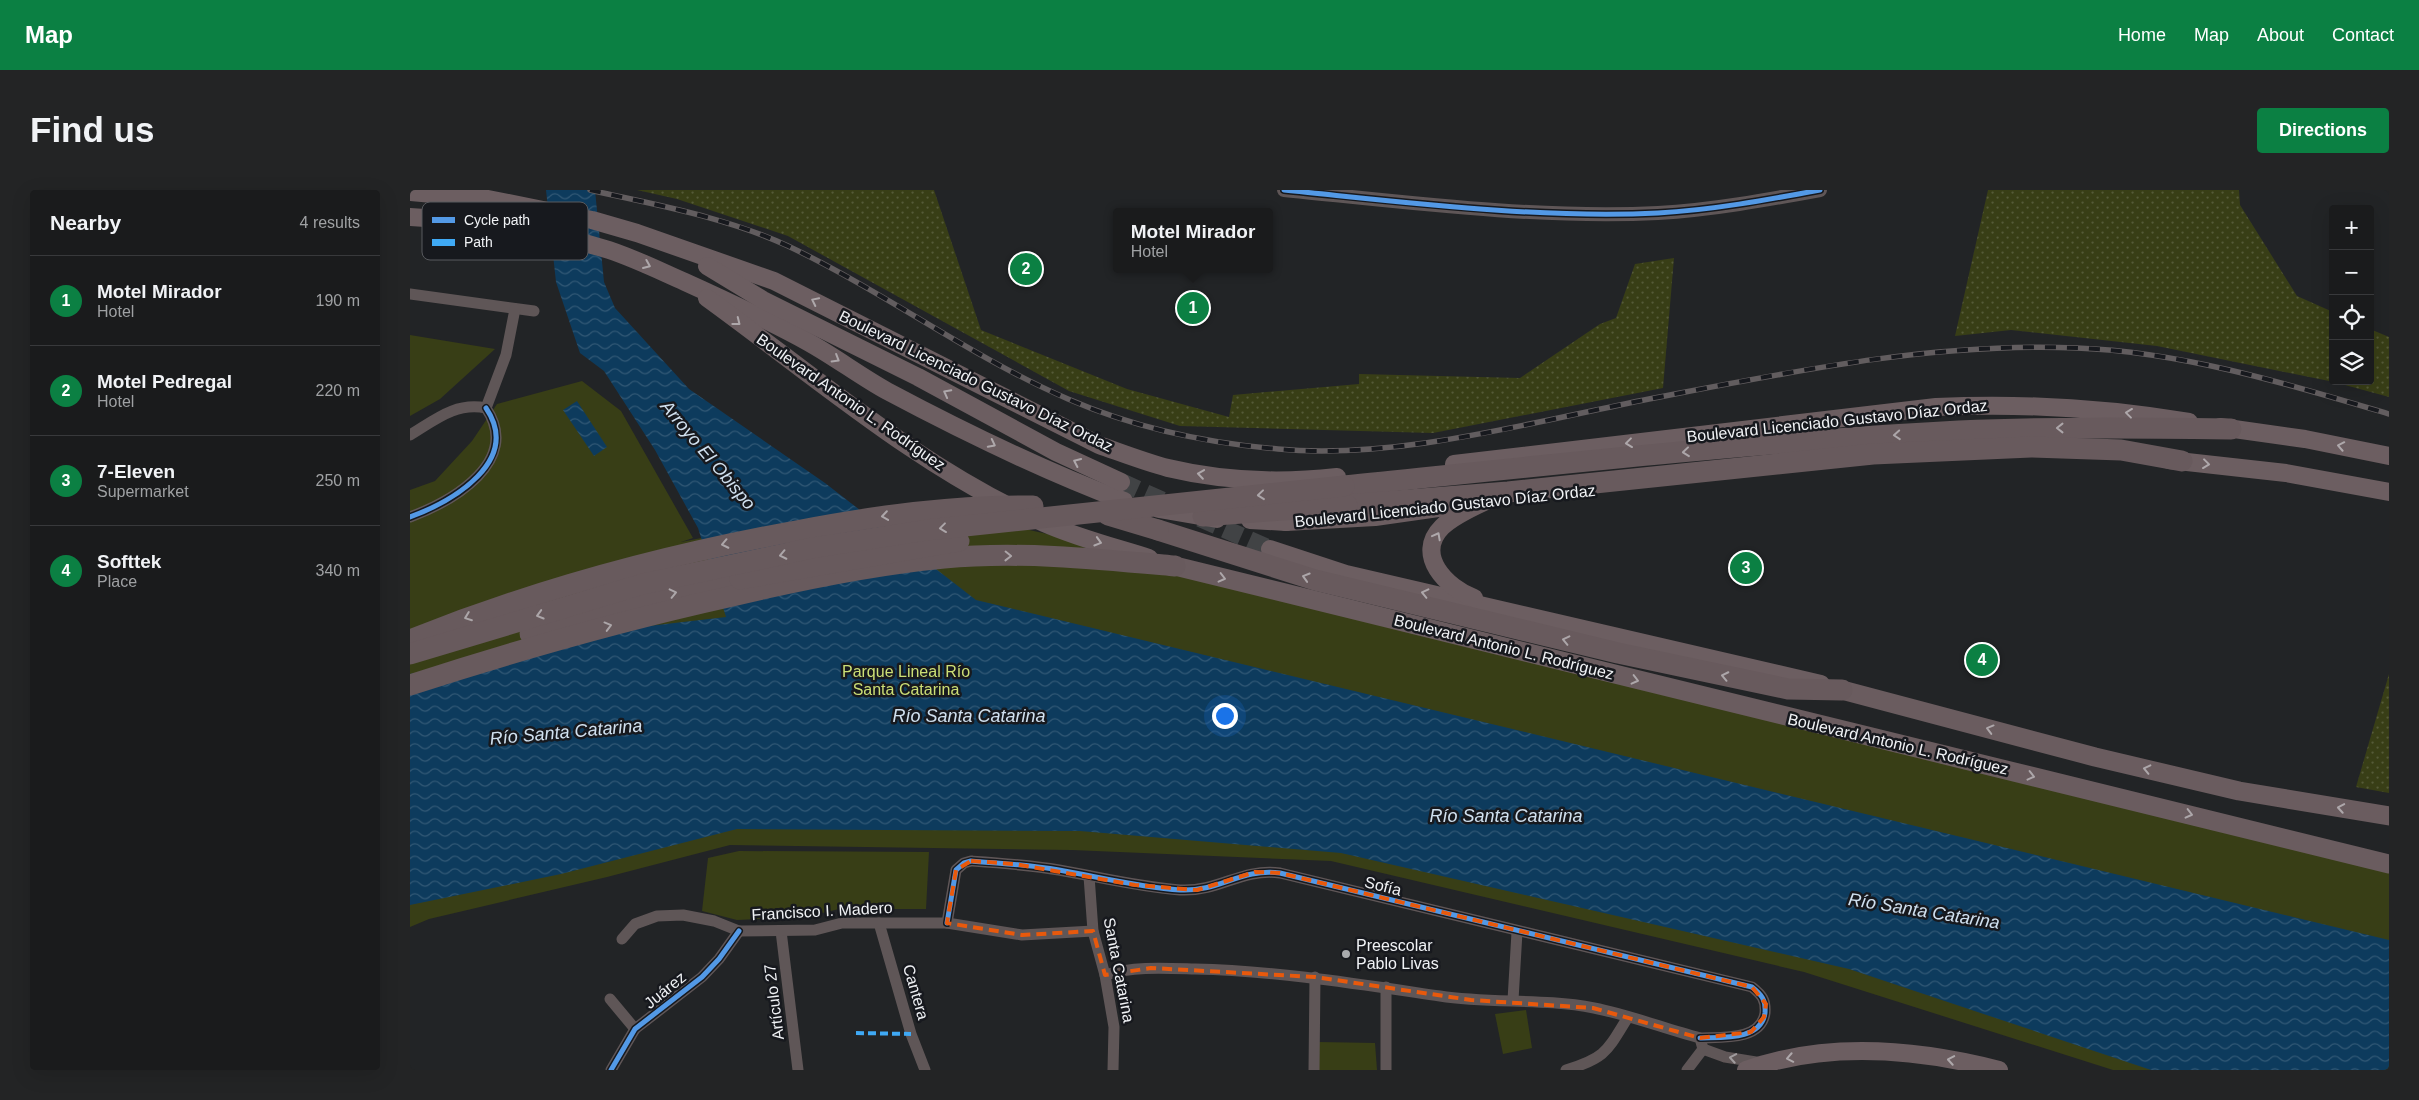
<!DOCTYPE html>
<html lang="en">
<head>
<meta charset="utf-8">
<style>
  :root { --surface:#1a1b1c; --page:#232425; --text:#f1f3f6; --muted:#9fa1a3; --line:#38393b; --accent:#0b8043 }
  body { margin:0; font-family:Helvetica,sans-serif; background:var(--page); color:var(--text) }
  .controls { position:absolute; right:15px; top:15px; display:grid; overflow:hidden; border-radius:5px; box-shadow:0 5px 20px #0002 }
  .controls button { width:45px; height:45px; display:grid; place-items:center; padding:0; border:0; border-bottom:1px solid var(--line); background:var(--surface); color:var(--text); font:25px sans-serif }
  .you { position:absolute; left:814px; top:525px; width:18px; height:18px; margin:-12px; border:4px solid #fff; border-radius:50%; background:#1a73e8; box-shadow:0 0 0 8px #1a73e833 }
  .badge { display:grid; place-items:center; width:32px; height:32px; border-radius:50%; background:var(--accent); color:#fff; font-size:16px; font-weight:700 }
  .pin { position:absolute; translate:-50% -50%; border:2px solid #fff; box-shadow:0 1px 5px #0006 }
  .popup { position:absolute; left:703px; top:18px; width:160px; height:65px; box-sizing:border-box; display:grid; place-content:center; border-radius:5px; background:var(--surface); filter:drop-shadow(0 1px 4px #0005); font-size:16px; white-space:nowrap; color:var(--muted) }
  .popup b { font-size:19px; color:var(--text) }
  .popup::after { content:''; position:absolute; left:50%; top:100%; margin-left:-10px; border:10px solid transparent; border-top-color:var(--surface) }
  .list { margin:0; padding:0; list-style:none }
  h2 { display:flex; justify-content:space-between; align-items:center; height:65px; margin:0; padding:0 20px; font-size:21px }
  h2 small { font-size:16px; font-weight:400; color:var(--muted) }
  .list li { display:grid; grid-template-columns:32px 1fr auto; gap:15px; align-items:center; box-sizing:border-box; height:90px; padding:0 20px; border-top:1px solid var(--line) }
  .list b { display:block; font-size:19px; white-space:nowrap }
  .list p { margin:0; font-size:16px; white-space:nowrap; color:var(--muted) }
  .list em { font-size:16px; font-style:normal; color:var(--muted) }
  .icon { flex:none; width:28px; height:28px; fill:none; stroke:currentColor; stroke-width:2; stroke-linecap:round; stroke-linejoin:round }
  .map { position:relative; flex:none; width:1979px; height:880px; overflow:hidden; border-radius:5px }
  header { display:flex; align-items:center; gap:30px; box-sizing:border-box; height:70px; padding:0 25px; background:var(--accent); color:#fff }
  header strong { font-size:24px }
  nav { display:flex; gap:28px; margin-inline-start:auto; font-size:18px }
  .intro { display:flex; align-items:center; justify-content:space-between; box-sizing:border-box; height:120px; padding:0 30px }
  h1 { margin:0; font-size:35px }
  .button { padding:12px 22px; border-radius:5px; background:var(--accent); color:#fff; font-size:18px; font-weight:700 }
  main { display:flex; gap:30px; padding:0 30px }
  aside { flex:1; background:var(--surface); border-radius:5px; box-shadow:0 5px 20px #0002 }
  .map>svg:first-child { display:block }
</style>
</head>
<body>
<header>
<strong>Map</strong>
<nav><a>Home</a><a>Map</a><a>About</a><a>Contact</a></nav>
</header>
<div class="intro"><h1>Find us</h1><a class="button">Directions</a></div>
<main>
<aside>
<h2>Nearby<small>4 results</small></h2>
<ul class="list">
<li><span class="badge">1</span><div><b>Motel Mirador</b><p>Hotel</p></div><em>190 m</em></li>
<li><span class="badge">2</span><div><b>Motel Pedregal</b><p>Hotel</p></div><em>220 m</em></li>
<li><span class="badge">3</span><div><b>7-Eleven</b><p>Supermarket</p></div><em>250 m</em></li>
<li><span class="badge">4</span><div><b>Softtek</b><p>Place</p></div><em>340 m</em></li>
</ul>
</aside>
<div class="map">
<svg width="1979" height="880" viewBox="0 0 1979 880">
  <defs>
    <pattern id="grass-dots" width="8" height="8" patternUnits="userSpaceOnUse" patternTransform="scale(1.25)"><rect width="8" height="8" fill="#383e16"/><path d="M2 2h.1M6 6h.1" fill="none" stroke="#555a38" stroke-width="1.8" stroke-linecap="round"/></pattern>
    <pattern id="water-waves" width="16" height="10" patternUnits="userSpaceOnUse" patternTransform="scale(1.25)"><rect width="16" height="10" fill="#0d3b5d"/><path d="M0 5q4-4 8 0t8 0" fill="none" stroke="#315875"/></pattern>
  </defs>
  <rect width="100%" height="100%" fill="#222426"/>
  <g fill="url(#grass-dots)">
    <polygon points="227,0 524,0 571,140 717,199 819,227 823,205 949,194 949,184 1110,188 1190,134 1206,128 1225,74 1264,68 1253,198 1023,243 770,236 659,201 378,46 267,9"/>
    <polygon points="1578,0 1829,0 1830,15 1887,106 1923,122 1923,191 1960,191 1960,139 1979,147 1979,207 1924,192 1747,156 1601,140 1545,146"/>
    <polygon points="1979,484 1979,603 1946,597"/>
  </g>
  <g fill="#383e16">
    <polygon points="0,145 85,159 30,209 0,226"/>
    <polygon points="172,191 211,221 283,348 271,352 332,340 566,328 682,354 1979,675 1979,880 1703,880 1394,782 921,671 662,660 320,655 197,687 19,729 0,737 0,300 25,291 62,251 87,214"/>
    <polygon points="329,661 519,662 516,719 429,719 395,727 327,730 292,721 298,668"/>
    <polygon points="1116,820 1122,858 1093,864 1085,824"/>
    <polygon points="908,852 965,853 967,880 909,880"/>
  </g>
  <g fill="url(#water-waves)">
    <polygon points="136,0 185,0 194,92 205,118 279,199 415,293 566,410 1979,750 1979,880 1741,880 1439,779 931,663 670,641 327,639 151,684 0,715 0,484 230,437 316,427 288,338 245,260 194,181 170,163 146,92"/>
    <polygon points="167,211 197,257 184,266 153,220"/>
  </g>
  <g fill="none" stroke-linecap="round" stroke-linejoin="round">
    <g stroke="#414345" stroke-width="18" stroke-dasharray="18 9" stroke-linecap="butt">
      <polyline points="711,292 762,315"/>
      <polyline points="790,328 860,359"/>
    </g>
    <g stroke="#5f5657" stroke-width="11">
      <polyline points="0,104 124,121"/>
      <polyline points="76,218 96,165 105,119"/>
      <path d="M 0,245 C 25,230 45,212 76,218"/>
      <path d="M 0,327 C 43,311 112,271 76,218"/>
      <polyline points="679,686 683,741 695,785 704,837 703,880"/>
      <polyline points="469,733 501,844 515,880"/>
      <path d="M 537,733 L 546,680 L 554,673 L 561,671 C 590,673 620,675 649,680 C 689,687 729,697 770,700 C 810,702 830,678 870,683 L 1342,797 C 1352,805 1356,810 1355,823 C 1351,851 1311,847 1290,848"/>
      <polyline points="371,741 388,880"/>
      <polyline points="212,749 225,734 247,726 273,725 304,731 329,741 405,740 432,733 537,733 612,745 683,741"/>
      <path d="M 695,785 C 724,776 754,778 785,779 C 868,781 948,794 1030,806 C 1081,814 1133,808 1184,818 C 1220,825 1255,839 1290,848 L 1293,859"/>
      <polyline points="200,809 225,839"/>
      <polyline points="1103,810 1107,742"/>
      <polyline points="1293,859 1315,867 1352,873"/>
      <polyline points="201,880 225,839 292,787 309,769 329,741"/>
      <polyline points="904,880 905,787"/>
      <polyline points="976,880 976,797"/>
      <path d="M 1156,880 C 1196,868 1197,861 1218,827"/>
      <polyline points="1277,880 1293,859"/>
    </g>
    <path stroke="#5f5657" stroke-width="14" d="M 874,0 C 994,12 1127,29 1248,23 C 1302,20 1356,10 1410,0"/>
    <g stroke="#6c5e61" stroke-width="18">
      <path d="M 0,2 L 78,9 L 182,30 L 227,43 L 364,91 L 689,255 C 712,263 735,272 758,278 C 812,291 872,293 927,287"/>
      <path d="M 0,27 C 68,31 135,40 199,60 C 226,69 250,81 275,92 C 317,111 358,130 398,152 C 425,167 450,186 477,201 C 554,242 632,280 714,311"/>
      <polyline points="297,76 353,110 508,187 646,262 711,292"/>
      <path d="M 297,108 C 406,187 510,278 634,333 C 668,348 704,357 739,368"/>
      <polyline points="1810,237 1895,249 1979,266"/>
      <polyline points="1759,270 1876,283 1979,302"/>
      <path d="M 1044,274 L 1526,217 C 1611,213 1695,218 1779,232"/>
      <polyline points="876,332 965,327 1049,315"/>
      <polyline points="860,359 936,384 1411,494"/>
      <path d="M 1064,408 C 1037,398 1004,365 1032,337 C 1043,326 1061,318 1076,311"/>
      <path d="M 1336,880 C 1417,851 1507,859 1589,880"/>
    </g>
    <g stroke="#6a5c5f" stroke-width="19">
      <polyline points="765,376 1979,674"/>
      <polyline points="1432,500 1685,567 1829,601 1979,626"/>
    </g>
    <g stroke="#685a5d" stroke-width="21">
      <path d="M 934,296 C 1139,275 1343,252 1549,241 C 1639,237 1730,238 1821,239"/>
      <polyline points="937,315 1098,302 1463,264 1621,257 1711,260 1772,271"/>
      <polyline points="748,340 905,390 1208,463 1378,499 1432,500"/>
      <path d="M 120,444 C 188,421 257,404 328,390"/>
      <path d="M 0,495 C 105,461 210,431 318,407 C 389,390 461,375 534,368 C 611,361 689,369 765,376"/>
    </g>
    <defs>
      <path id="rail" d="M 180,0 C 246,15 316,27 378,56 C 475,102 561,167 658,209 C 725,238 796,253 868,259 C 987,270 1122,232 1239,209 C 1380,182 1523,152 1667,158 C 1773,162 1878,194 1979,224"/>
    </defs>
    <use href="#rail" stroke="#625d5f" stroke-width="5.5"/>
    <use href="#rail" stroke="#17191e" stroke-width="4" stroke-dasharray="11" stroke-linecap="butt"/>
    <g stroke="#6c5e61" stroke-width="18">
      <polyline points="749,319 807,329"/>
      <polyline points="840,330 876,332"/>
    </g>
    <g stroke="#685a5d" stroke-width="21">
      <polyline points="698,325 748,340"/>
      <polyline points="793,326 937,315"/>
      <polyline points="330,389 549,351"/>
      <path d="M 0,450 C 125,400 254,365 386,341 C 465,326 543,315 623,316"/>
      <polyline points="0,464 233,394 402,358 517,340 934,296"/>
    </g>
    <polyline stroke="#3fa9f5" stroke-width="4" stroke-dasharray="8 4" stroke-linecap="butt" points="446,843 501,844"/>
    <defs>
      <g id="cycleway">
        <path d="M 874,0 C 994,12 1127,29 1248,23 C 1302,20 1356,10 1410,0"/>
        <path d="M 0,327 C 43,311 112,271 76,218"/>
        <path d="M 537,733 L 546,680 L 554,673 L 561,671 C 590,673 620,675 649,680 C 689,687 729,697 770,700 C 810,702 830,678 870,683 L 1342,797 C 1352,805 1356,810 1355,823 C 1351,851 1311,847 1290,848"/>
        <polyline points="201,880 225,839 292,787 309,769 329,741"/>
      </g>
    </defs>
    <use href="#cycleway" stroke="#17191e" stroke-width="8"/>
    <use href="#cycleway" stroke="#5399e6" stroke-width="5"/>
  </g>
  <defs><path id="oneway-chevron" d="M-2-3.5L2.5 0L-2 3.5" fill="none" stroke-width="1.6" stroke-linecap="round" stroke-linejoin="round" transform="scale(1.25)"/></defs>
  <g stroke="#aea8ab">
    <use href="#oneway-chevron" transform="translate(237 75) rotate(23)"/>
    <use href="#oneway-chevron" transform="translate(405 111) rotate(-154)"/>
    <use href="#oneway-chevron" transform="translate(327 132) rotate(38)"/>
    <use href="#oneway-chevron" transform="translate(426 169) rotate(31)"/>
    <use href="#oneway-chevron" transform="translate(537 203) rotate(-152)"/>
    <use href="#oneway-chevron" transform="translate(1719 223) rotate(-173)"/>
    <use href="#oneway-chevron" transform="translate(1219 253) rotate(173)"/>
    <use href="#oneway-chevron" transform="translate(582 254) rotate(27)"/>
    <use href="#oneway-chevron" transform="translate(1931 256) rotate(-169)"/>
    <use href="#oneway-chevron" transform="translate(667 272) rotate(-155)"/>
    <use href="#oneway-chevron" transform="translate(1796 274) rotate(7)"/>
    <use href="#oneway-chevron" transform="translate(791 284) rotate(-172)"/>
    <use href="#oneway-chevron" transform="translate(1027 346) rotate(-62)"/>
    <use href="#oneway-chevron" transform="translate(688 352) rotate(17)"/>
    <use href="#oneway-chevron" transform="translate(1015 403) rotate(-167)"/>
    <use href="#oneway-chevron" transform="translate(1380 868) rotate(169)"/>
    <use href="#oneway-chevron" transform="translate(1541 870) rotate(-170)"/>
  </g>
  <g stroke="#aca6a9">
    <use href="#oneway-chevron" transform="translate(1650 238) rotate(-180)"/>
    <use href="#oneway-chevron" transform="translate(1487 245) rotate(176)"/>
    <use href="#oneway-chevron" transform="translate(1276 262) rotate(174)"/>
    <use href="#oneway-chevron" transform="translate(851 305) rotate(174)"/>
    <use href="#oneway-chevron" transform="translate(475 326) rotate(172)"/>
    <use href="#oneway-chevron" transform="translate(533 338) rotate(173)"/>
    <use href="#oneway-chevron" transform="translate(315 354) rotate(168)"/>
    <use href="#oneway-chevron" transform="translate(373 365) rotate(168)"/>
    <use href="#oneway-chevron" transform="translate(598 366) rotate(1)"/>
    <use href="#oneway-chevron" transform="translate(896 387) rotate(-163)"/>
    <use href="#oneway-chevron" transform="translate(263 403) rotate(-13)"/>
    <use href="#oneway-chevron" transform="translate(130 425) rotate(164)"/>
    <use href="#oneway-chevron" transform="translate(58 427) rotate(159)"/>
    <use href="#oneway-chevron" transform="translate(198 436) rotate(-15)"/>
    <use href="#oneway-chevron" transform="translate(1156 450) rotate(-167)"/>
    <use href="#oneway-chevron" transform="translate(1315 486) rotate(-168)"/>
  </g>
  <g stroke="#ada7aa">
    <use href="#oneway-chevron" transform="translate(812 388) rotate(14)"/>
    <use href="#oneway-chevron" transform="translate(1225 490) rotate(14)"/>
    <use href="#oneway-chevron" transform="translate(1580 539) rotate(-165)"/>
    <use href="#oneway-chevron" transform="translate(1737 579) rotate(-167)"/>
    <use href="#oneway-chevron" transform="translate(1621 586) rotate(14)"/>
    <use href="#oneway-chevron" transform="translate(1931 618) rotate(-170)"/>
    <use href="#oneway-chevron" transform="translate(1779 624) rotate(14)"/>
  </g>
  <use stroke="#a09c9e" href="#oneway-chevron" transform="translate(1323 868) rotate(-170)"/>
  <path fill="none" stroke="#e8590c" stroke-width="4" stroke-dasharray="10 6" stroke-linejoin="round" d="M 561,671 L 604,674 L 725,695 L 787,700 L 845,682 L 870,683 L 1342,797 L 1356,814 L 1354,827 L 1341,842 L 1290,848 L 1183,818 L 1061,810 L 905,787 L 741,778 L 695,785 L 683,741 L 612,745 L 537,733 L 546,680 Z"/>
  <circle fill="#a8aaad" stroke="#17191e" stroke-width="2" cx="936" cy="764" r="5"/>
  <g text-anchor="middle" dominant-baseline="central" stroke-width="5" stroke-linejoin="round" paint-order="stroke">
    <g font-size="16" fill="#f0f2f5" stroke="#17191e">
      <text transform="translate(566 191) rotate(26)">Boulevard Licenciado Gustavo Díaz Ordaz</text>
      <text transform="translate(441 212) rotate(35)">Boulevard Antonio L. Rodríguez</text>
      <text transform="translate(1427 231) rotate(-6)">Boulevard Licenciado Gustavo Díaz Ordaz</text>
      <text transform="translate(1035 316) rotate(-6)">Boulevard Licenciado Gustavo Díaz Ordaz</text>
      <text transform="translate(1094 457) rotate(14)">Boulevard Antonio L. Rodríguez</text>
      <text transform="translate(1488 554) rotate(13)">Boulevard Antonio L. Rodríguez</text>
      <text transform="translate(973 696) rotate(14)">Sofía</text>
      <text transform="translate(412 721) rotate(-3)">Francisco I. Madero</text>
      <text transform="translate(709 780) rotate(79)">Santa Catarina</text>
      <text transform="translate(255 800) rotate(-39)">Juárez</text>
      <text transform="translate(506 802) rotate(74)">Cantera</text>
      <text transform="translate(364 812) rotate(-97)">Artículo 27</text>
    </g>
    <g font-size="16" fill="#ccdf76" stroke="#17191e">
      <text x="496" y="481">Parque Lineal Río<tspan x="496" dy="18">Santa Catarina</tspan></text>
    </g>
    <g font-size="16" fill="#f0f2f5" stroke="#17191e" text-anchor="start">
      <text x="946" y="755">Preescolar<tspan x="946" dy="18">Pablo Livas</tspan></text>
    </g>
    <g font-size="18" font-style="italic" fill="#d0e0ef" stroke="#17191e">
      <text transform="translate(298 265) rotate(50)">Arroyo El Obispo</text>
      <text x="559" y="526">Río Santa Catarina</text>
      <text transform="translate(156 542) rotate(-5)">Río Santa Catarina</text>
      <text x="1096" y="626">Río Santa Catarina</text>
      <text transform="translate(1514 721) rotate(9)">Río Santa Catarina</text>
    </g>
  </g>
  <rect x="12" y="12" width="166" height="58" rx="8" fill="#17191e" stroke="#585a5e" stroke-width="1"/>
  <rect x="22" y="27" width="23" height="6" fill="#5399e6"/>
  <rect x="22" y="49" width="23" height="7" fill="#3fa9f5"/>
  <g font-size="14" fill="#f0f2f5">
    <text x="54" y="35">Cycle path</text>
    <text x="54" y="57">Path</text>
  </g>
</svg>
<div class="controls">
<button>+</button>
<button>−</button>
<button><svg class="icon" aria-label="locate" viewBox="0 0 24 24"><circle cx="12" cy="12" r="6"/><path d="M12 2v4M12 18v4M2 12h4M18 12h4"/></svg></button>
<button><svg class="icon" aria-label="layers" viewBox="0 0 24 24"><path d="M12 4l9 5-9 5-9-5zM3 14l9 5 9-5"/></svg></button>
</div>
<div class="you"></div>
<div class="pin badge" style="left:783px;top:118px">1</div>
<div class="popup"><b>Motel Mirador</b>Hotel</div>
<div class="pin badge" style="left:616px;top:79px">2</div>
<div class="pin badge" style="left:1336px;top:378px">3</div>
<div class="pin badge" style="left:1572px;top:470px">4</div>
</div>
</main>
</body>
</html>
